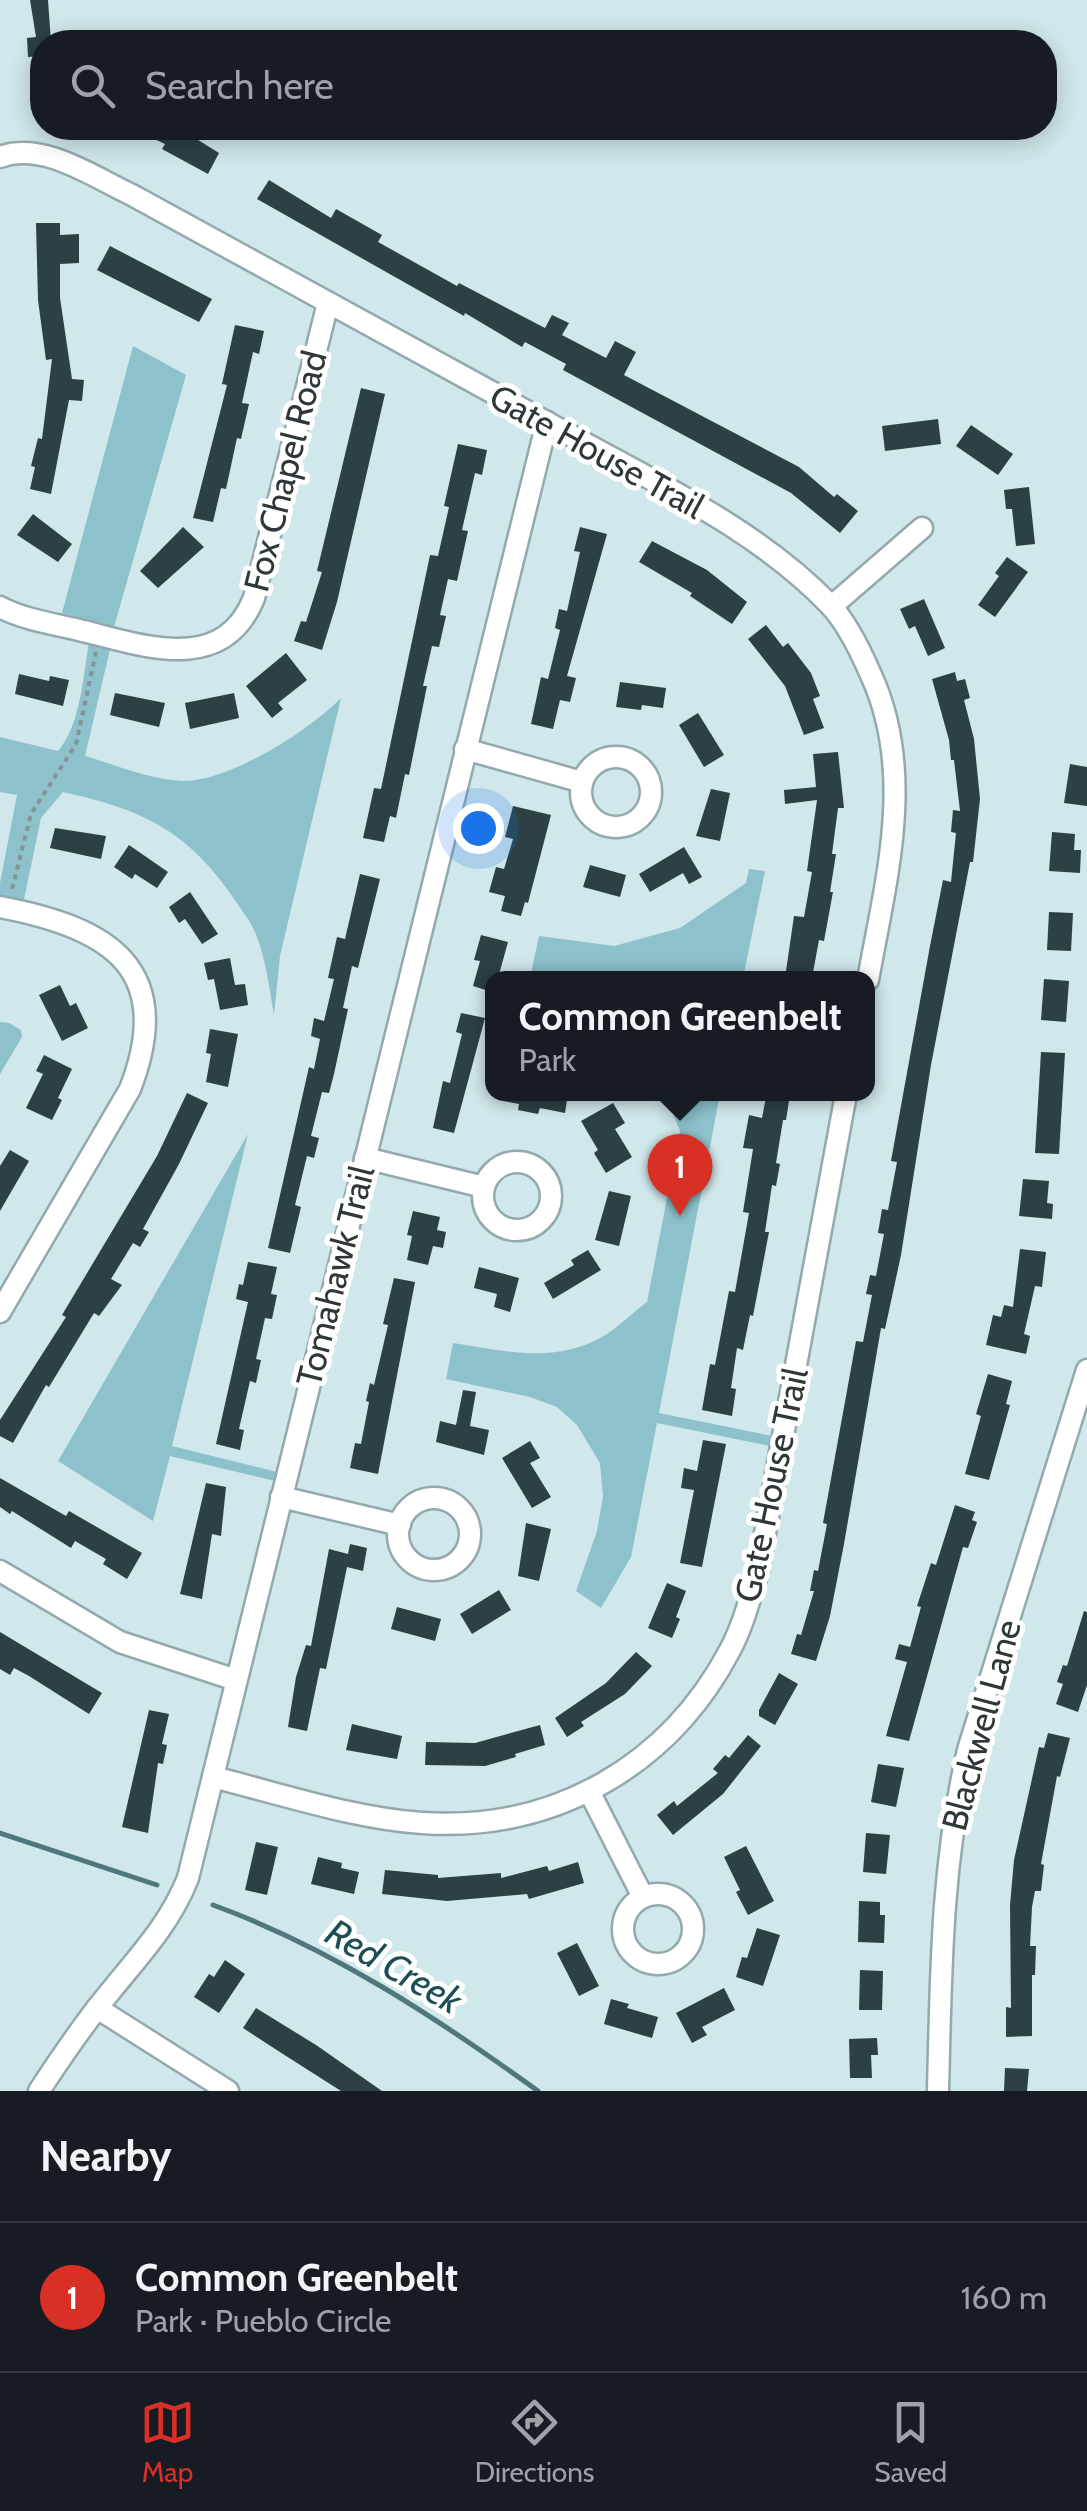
<!DOCTYPE html>
<html lang="en">
<head>
<meta charset="utf-8">
<style>
  :root { --surface:#171b24; --page:#20242c; --text:#f1f3f6; --muted:#9ea1a6; --line:#363941; --accent:#d93025 }
  body { margin:0; font-family:Cabin,sans-serif; background:var(--page); color:var(--text) }
  .you { position:absolute; left:478px; top:828px; width:35px; height:35px; margin:-25px; border:8px solid #fff; border-radius:50%; background:#1a73e8; box-shadow:0 0 0 15px #1a73e833 }
  .badge { display:grid; place-items:center; width:65px; height:65px; border-radius:50%; background:var(--accent); color:#fff; font-size:32px; font-weight:700 }
  .pin { position:absolute; translate:-50% -82px; filter:drop-shadow(0 2px 5px #0008) }
  .pin::after { content:''; position:absolute; top:52px; width:35px; height:30px; background:inherit; clip-path:polygon(0 0,100% 0,50% 100%) }
  .popup { position:absolute; left:485px; top:971px; width:390px; height:130px; box-sizing:border-box; display:grid; place-content:center; border-radius:20px; background:var(--surface); filter:drop-shadow(0 2px 8px #0005); font-size:32px; white-space:nowrap; color:var(--muted) }
  .popup b { font-size:38px; color:var(--text) }
  .popup::after { content:''; position:absolute; left:50%; top:100%; margin-left:-20px; border:20px solid transparent; border-top-color:var(--surface) }
  .list { margin:0; padding:0; list-style:none }
  h2 { display:flex; justify-content:space-between; align-items:center; height:130px; margin:0; padding:0 40px; font-size:42px }
  h2 small { font-size:32px; font-weight:400; color:var(--muted) }
  .list li { display:grid; grid-template-columns:65px 1fr auto; gap:30px; align-items:center; box-sizing:border-box; height:150px; padding:0 40px; border-top:2px solid var(--line) }
  .list b { display:block; font-size:38px; white-space:nowrap }
  .list p { margin:0; font-size:32px; white-space:nowrap; color:var(--muted) }
  .list em { font-size:32px; font-style:normal; color:var(--muted) }
  .icon { flex:none; width:55px; height:55px; fill:none; stroke:currentColor; stroke-width:2; stroke-linecap:round; stroke-linejoin:round }
  .map { position:relative; flex:none; width:1087px; height:2091px; overflow:hidden }
  .search { position:absolute; background:var(--surface); box-shadow:0 5px 25px #0003; left:30px; right:30px; top:30px; height:110px; display:flex; align-items:center; gap:25px; box-sizing:border-box; padding:0 35px; border-radius:40px; color:var(--muted); font-size:38px }
  .sheet { height:280px; background:var(--surface) }
  nav { display:flex; justify-content:space-around; align-items:center; box-sizing:border-box; height:140px; border-top:2px solid var(--line); background:var(--surface); font-size:28px; color:var(--muted) }
  nav a { display:grid; justify-items:center; gap:5px }
  nav .on { color:var(--accent) }
  .map>svg:first-child { display:block }
</style>
</head>
<body>
<div class="map">
<svg width="1087" height="2091" viewBox="0 0 1087 2091">
  <rect width="100%" height="100%" fill="#d0e7eb"/>
  <g fill="#8dc2cc">
    <polygon points="133,346 186,375 114,627 62,613"/>
    <path d="M 90,637 L 112,641 L 85,756 C 116,765 151,780 184,781 C 230,781 310,730 341,698 L 280,956 L 274,1015 C 269,987 266,958 255,932 C 249,918 238,906 230,893 C 184,828 139,809 63,792 L 41,818 L 23,904 L 0,899 L 0,883 L 17,795 L 0,792 L 0,737 L 58,751 C 82,723 83,672 90,637 Z"/>
    <polygon points="749,869 765,871 743,978 530,978 539,936 614,946 680,928 746,883"/>
    <polygon points="0,1022 9,1023 21,1030 22,1037 0,1074"/>
    <path d="M 665,1094 L 720,1094 L 659,1413 L 772,1436 L 770,1446 L 657,1423 L 631,1557 L 601,1608 L 576,1591 L 597,1531 L 603,1496 L 600,1463 L 577,1425 L 557,1407 L 530,1397 L 446,1379 L 453,1343 C 505,1351 554,1364 602,1337 C 618,1328 632,1313 647,1302 L 680,1131 Z"/>
    <polygon points="248,1134 172,1446 281,1473 279,1482 170,1456 153,1521 58,1461"/>
  </g>
  <g fill="none" stroke-linecap="round" stroke-linejoin="round">
    <g stroke="#4e777e" stroke-width="5">
      <polyline points="0,1833 157,1885"/>
      <path d="M 213,1905 C 331,1948 437,2018 538,2091"/>
    </g>
  </g>
  <g fill="#2d4043">
    <polygon points="30,0 48,0 51,42 42,42 42,56 28,57 27,38 36,37"/>
    <polygon points="131,128 179,128 219,153 208,174 162,149 165,144"/>
    <polygon points="269,180 331,218 336,209 382,235 378,242 457,286 459,283 545,328 552,315 569,323 562,335 606,358 615,341 636,352 624,375 799,467 834,497 837,494 858,511 840,533 791,493 563,370 566,364 525,342 522,347 465,313 464,316 257,199"/>
    <polygon points="36,223 60,223 60,235 79,234 79,263 60,264 60,298 72,379 84,380 82,401 69,400 51,494 30,489 35,467 31,466 38,438 42,439 52,359 46,360 38,300"/>
    <polygon points="110,246 212,299 199,322 97,270"/>
    <polygon points="235,325 264,331 259,354 253,352 242,403 249,404 241,439 237,438 226,489 221,488 213,522 193,518 227,385 222,384"/>
    <polygon points="361,388 385,394 337,602 322,650 294,641 301,621 306,622 322,572 317,571"/>
    <polygon points="938,419 941,444 885,451 882,426"/>
    <polygon points="971,425 1013,454 998,475 956,446"/>
    <polygon points="458,444 487,450 482,475 475,473 462,530 468,531 457,581 448,579 440,615 446,616 439,647 432,646 423,686 427,686 409,775 405,774 396,818 390,816 384,842 363,838 374,788 381,789 430,555 438,556 449,507 444,506"/>
    <polygon points="1029,487 1035,544 1016,546 1012,509 1006,509 1004,490"/>
    <polygon points="33,514 72,544 58,562 17,535"/>
    <polygon points="183,527 204,547 158,588 140,571"/>
    <polygon points="580,527 607,534 567,676 576,678 570,702 560,700 553,729 531,724 541,677 548,679 560,630 555,628 559,609 567,611 580,552 574,551"/>
    <polygon points="652,541 707,570 747,602 732,624 690,596 692,593 639,562"/>
    <polygon points="1007,557 1028,572 995,617 978,605 999,576 995,573"/>
    <polygon points="924,599 945,648 928,656 915,626 909,629 900,609"/>
    <polygon points="766,625 783,647 788,643 811,673 820,696 813,699 824,728 804,735 785,686 748,639"/>
    <polygon points="286,653 307,680 278,703 283,709 272,718 246,686"/>
    <polygon points="955,672 957,681 965,679 970,698 964,700 974,739 980,799 973,862 970,862 931,1065 901,1255 885,1329 881,1328 844,1544 830,1616 816,1661 791,1654 797,1634 801,1635 814,1591 810,1591 814,1570 818,1571 827,1524 823,1523 856,1341 863,1342 872,1295 866,1294 870,1275 876,1276 884,1234 878,1233 882,1209 888,1210 897,1162 891,1161 930,946 943,880 951,882 956,833 951,832 953,810 960,811 954,760 951,760 949,740 932,679"/>
    <polygon points="19,674 49,681 50,676 69,680 63,706 15,694"/>
    <polygon points="620,682 666,688 663,708 642,705 641,710 616,707"/>
    <polygon points="115,693 165,703 159,727 110,715"/>
    <polygon points="234,693 239,718 190,729 185,703"/>
    <polygon points="698,713 724,755 704,767 679,725"/>
    <polygon points="838,752 844,808 838,808 832,854 836,854 830,892 833,892 824,941 819,940 812,978 785,978 794,916 804,917 812,872 807,871 817,800 785,804 784,790 816,787 813,754"/>
    <polygon points="1070,764 1087,767 1087,806 1064,803"/>
    <polygon points="711,789 730,793 720,841 696,836"/>
    <polygon points="513,806 551,815 528,903 525,902 521,916 501,911 505,896 489,892 496,867 504,869 513,839 505,837"/>
    <polygon points="55,828 106,836 101,859 50,848"/>
    <polygon points="1052,832 1075,834 1074,850 1081,850 1080,873 1049,871"/>
    <polygon points="129,845 168,872 157,888 135,874 132,879 114,867"/>
    <polygon points="684,847 702,877 689,884 683,873 650,892 639,874"/>
    <polygon points="590,865 626,875 620,897 583,887"/>
    <polygon points="360,874 380,879 358,968 352,966 343,1008 348,1009 334,1074 329,1093 322,1092 311,1136 319,1138 314,1158 307,1156 295,1205 301,1207 290,1253 268,1248 309,1067 314,1069 320,1039 311,1036 314,1018 324,1021 334,979 328,978 337,937 345,939"/>
    <polygon points="190,892 218,934 202,944 185,919 179,923 169,907"/>
    <polygon points="1049,912 1073,913 1071,951 1047,950"/>
    <polygon points="481,935 508,942 498,978 492,978 492,992 473,986 480,961 474,960"/>
    <polygon points="230,958 235,985 245,984 248,1005 220,1010 214,979 208,980 204,963"/>
    <polygon points="1044,979 1069,981 1066,1022 1041,1020"/>
    <polygon points="60,985 70,1006 76,1003 88,1028 62,1041 39,995"/>
    <polygon points="461,1013 485,1018 454,1133 433,1128 443,1081 450,1083 462,1034 456,1032"/>
    <polygon points="210,1029 238,1034 228,1087 206,1082 211,1054 206,1053"/>
    <polygon points="1041,1052 1065,1053 1059,1154 1035,1153"/>
    <polygon points="44,1055 72,1069 58,1098 62,1100 52,1120 26,1108 43,1074 36,1071"/>
    <polygon points="187,1093 208,1103 179,1164 143,1229 149,1232 140,1247 133,1243 111,1279 122,1285 99,1316 94,1313 49,1387 46,1385 13,1443 0,1436 0,1420 66,1317 62,1315 157,1156"/>
    <polygon points="503,1094 568,1094 565,1113 540,1108 538,1114 518,1110 519,1104 503,1101"/>
    <polygon points="766,1097 789,1101 786,1120 783,1120 776,1163 780,1164 776,1186 772,1185 765,1232 769,1232 753,1316 750,1315 743,1350 737,1348 731,1388 736,1389 732,1416 702,1410 710,1364 715,1365 729,1291 735,1292 749,1213 743,1212 753,1149 743,1148 749,1115 762,1118"/>
    <polygon points="613,1103 625,1123 615,1129 632,1157 606,1173 594,1153 598,1150 581,1121"/>
    <polygon points="10,1150 29,1161 0,1211 0,1166"/>
    <polygon points="1023,1179 1049,1181 1047,1203 1053,1204 1052,1219 1019,1216"/>
    <polygon points="609,1191 631,1196 619,1246 595,1240"/>
    <polygon points="413,1211 440,1217 437,1230 446,1232 443,1248 433,1246 428,1265 407,1260 412,1236 407,1235"/>
    <polygon points="1020,1249 1046,1252 1042,1287 1035,1286 1024,1334 1030,1336 1026,1354 986,1345 993,1315 1001,1317 1004,1305 1013,1307"/>
    <polygon points="588,1250 601,1270 553,1299 544,1283 574,1265 571,1260"/>
    <polygon points="248,1262 277,1267 271,1294 277,1295 272,1319 265,1318 256,1359 261,1360 256,1383 250,1381 239,1429 244,1430 240,1450 216,1444 248,1302 236,1299 239,1284 243,1285"/>
    <polygon points="479,1267 519,1278 510,1312 494,1307 497,1294 474,1288"/>
    <polygon points="394,1278 415,1282 378,1474 350,1468 355,1443 361,1444 369,1402 366,1401 370,1383 374,1385 388,1325 383,1324"/>
    <polygon points="988,1374 1012,1381 1006,1404 1010,1405 989,1480 965,1474 981,1416 976,1414"/>
    <polygon points="463,1390 476,1392 470,1426 489,1430 484,1455 436,1442 440,1421 456,1425"/>
    <polygon points="703,1440 726,1444 702,1567 680,1563 694,1490 681,1488 684,1468 697,1471"/>
    <polygon points="530,1441 540,1458 530,1463 551,1497 532,1508 502,1458"/>
    <polygon points="0,1478 66,1516 69,1511 142,1553 127,1579 103,1564 106,1559 75,1541 71,1548 12,1511 10,1514 0,1507"/>
    <polygon points="206,1483 226,1487 221,1536 212,1534 202,1599 180,1594"/>
    <polygon points="955,1505 975,1512 972,1520 977,1522 968,1548 963,1547 909,1741 886,1736 907,1662 895,1659 899,1644 910,1647 921,1607 917,1606 931,1563 936,1565"/>
    <polygon points="526,1523 551,1529 539,1581 518,1576"/>
    <polygon points="350,1544 367,1548 363,1571 347,1567 326,1669 320,1668 307,1731 288,1727 296,1677 306,1645 311,1646 329,1549 348,1554"/>
    <polygon points="667,1583 686,1591 676,1617 680,1619 672,1638 648,1628"/>
    <polygon points="499,1590 511,1610 472,1634 460,1614"/>
    <polygon points="397,1607 441,1619 435,1641 391,1629"/>
    <polygon points="1084,1611 1087,1612 1087,1685 1078,1712 1056,1704 1063,1684 1057,1682 1063,1665 1067,1666"/>
    <polygon points="0,1632 102,1693 89,1714 29,1676 14,1668 10,1675 0,1669"/>
    <polygon points="636,1652 652,1666 625,1694 581,1722 584,1726 567,1737 555,1718 606,1683"/>
    <polygon points="779,1673 798,1684 775,1725 759,1716 759,1710"/>
    <polygon points="149,1710 169,1714 162,1744 167,1745 163,1764 158,1763 148,1833 122,1827"/>
    <polygon points="352,1724 402,1736 397,1759 346,1750"/>
    <polygon points="540,1725 545,1745 515,1754 516,1757 485,1766 425,1765 426,1742 475,1743"/>
    <polygon points="1048,1733 1070,1738 1060,1777 1057,1776 1041,1864 1044,1865 1041,1891 1035,1891 1032,1907 1030,1946 1036,1946 1035,1975 1032,1975 1032,2036 1006,2037 1006,2007 1011,2008 1010,1905 1014,1860 1039,1747 1044,1748"/>
    <polygon points="748,1735 761,1746 723,1794 673,1835 657,1815 674,1801 677,1806 718,1773 713,1769 725,1755 729,1758"/>
    <polygon points="878,1764 904,1768 896,1807 871,1802"/>
    <polygon points="866,1833 890,1835 886,1874 863,1872"/>
    <polygon points="256,1842 278,1847 267,1895 245,1890"/>
    <polygon points="746,1846 774,1901 748,1915 736,1892 740,1890 724,1857"/>
    <polygon points="318,1857 342,1863 341,1868 359,1872 354,1894 311,1884"/>
    <polygon points="578,1862 584,1883 529,1899 527,1894 447,1901 382,1894 385,1870 438,1875 438,1878 501,1873 501,1878 547,1866 549,1871"/>
    <polygon points="859,1901 880,1902 880,1915 885,1915 884,1943 858,1942"/>
    <polygon points="757,1928 780,1935 763,1986 736,1977 742,1957 747,1958"/>
    <polygon points="577,1943 599,1986 579,1996 557,1953"/>
    <polygon points="225,1960 245,1974 219,2013 194,1997 209,1974 214,1977"/>
    <polygon points="860,1970 883,1971 882,2010 859,2010"/>
    <polygon points="724,1988 735,2010 702,2027 707,2035 692,2043 676,2013"/>
    <polygon points="611,1999 629,2004 627,2008 658,2017 652,2038 604,2024"/>
    <polygon points="256,2008 316,2045 382,2091 341,2091 283,2054 243,2028"/>
    <polygon points="877,2038 878,2055 871,2055 872,2078 850,2078 849,2039"/>
    <polygon points="1005,2068 1029,2069 1027,2091 1004,2091"/>
  </g>
  <g fill="none" stroke-linecap="round" stroke-linejoin="round">
    <defs>
      <g id="minor">
        <path d="M 0,157 C 44,141 93,177 132,195 C 277,276 424,354 570,435 C 658,484 758,530 829,604 C 847,622 861,652 871,675 C 916,773 886,879 868,980"/>
        <polyline points="832,606 922,528"/>
        <path d="M 0,607 C 25,620 55,624 83,631 C 145,646 223,675 254,598 L 328,303"/>
        <polyline points="465,749 582,782"/>
        <circle cx="616" cy="792" r="35"/>
        <path d="M 0,907 C 108,927 177,968 130,1089 L 0,1312"/>
        <polyline points="365,1158 484,1187"/>
        <circle cx="517" cy="1196" r="34"/>
        <polyline points="281,1497 400,1525"/>
        <circle cx="434" cy="1534" r="36"/>
        <polyline points="0,1571 120,1642 236,1680"/>
        <path d="M 213,1777 C 281,1794 352,1818 422,1823 C 554,1832 669,1766 730,1650 C 743,1626 750,1598 758,1571 L 846,1094"/>
        <polyline points="590,1793 643,1897"/>
        <circle cx="658" cy="1929" r="35"/>
        <polyline points="97,2008 228,2091"/>
        <path d="M 39,2091 C 58,2062 77,2034 98,2007 C 131,1964 168,1929 188,1878 L 547,422"/>
        <path d="M 938,2091 C 941,1973 941,1866 968,1750 L 1087,1370"/>
      </g>
    </defs>
    <use href="#minor" stroke="#93a9ad" stroke-width="25"/>
    <polyline stroke="#839396" stroke-width="4" stroke-dasharray="5 5" stroke-linecap="butt" points="12,889 31,814 76,744 96,652"/>
    <use href="#minor" stroke="#fff" stroke-width="20"/>
  </g>
  <g text-anchor="middle" dominant-baseline="central" stroke-width="10" stroke-linejoin="round" paint-order="stroke">
    <g font-size="35" fill="#2e3739" stroke="#fff">
      <text transform="translate(597 451) rotate(29)">Gate House Trail</text>
      <text transform="translate(285 471) rotate(-76)">Fox Chapel Road</text>
      <text transform="translate(335 1276) rotate(-76)">Tomahawk Trail</text>
      <text transform="translate(771 1485) rotate(-78)">Gate House Trail</text>
      <text transform="translate(981 1725) rotate(-75)">Blackwell Lane</text>
    </g>
    <g font-size="38" font-style="italic" fill="#1c4e56" stroke="#fff">
      <text transform="translate(394 1966) rotate(30)">Red Creek</text>
    </g>
  </g>
</svg>
<div class="you"></div>
<div class="pin badge" style="left:680px;top:1216px">1</div>
<div class="popup"><b>Common Greenbelt</b>Park</div>
<div class="search"><svg class="icon" aria-label="search" viewBox="0 0 24 24"><circle cx="10" cy="10" r="6"/><path d="M15 15l6 6"/></svg>Search here</div>
</div>
<section class="sheet">
<h2>Nearby<small></small></h2>
<ul class="list">
<li><span class="badge">1</span><div><b>Common Greenbelt</b><p>Park · Pueblo Circle</p></div><em>160 m</em></li>
</ul>
</section>
<nav>
<a class="on"><svg class="icon" aria-label="map" viewBox="0 0 24 24"><path d="M3 6l6-2 6 2 6-2v14l-6 2-6-2-6 2zM9 4v14M15 6v14"/></svg>Map</a>
<a><svg class="icon" aria-label="directions" viewBox="0 0 24 24"><path d="M12 3l9 9-9 9-9-9zM9 14v-3h6M13 9l2 2-2 2"/></svg>Directions</a>
<a><svg class="icon" aria-label="saved" viewBox="0 0 24 24"><path d="M7 4h10v16l-5-4-5 4z"/></svg>Saved</a>
</nav>
</body>
</html>
